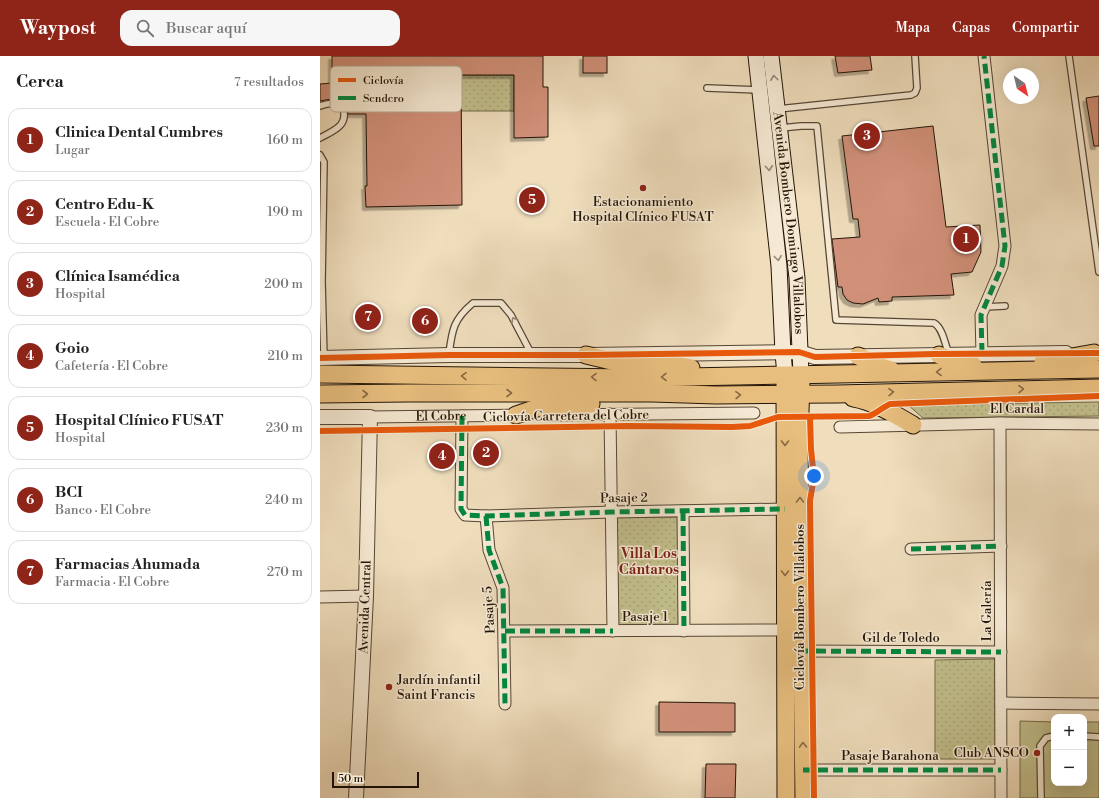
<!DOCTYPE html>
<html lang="es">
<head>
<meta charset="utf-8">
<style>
  :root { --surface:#fff; --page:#f6f6f6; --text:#222; --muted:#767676; --line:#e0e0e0; --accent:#8f2418 }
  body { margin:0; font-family:"Libre Bodoni",serif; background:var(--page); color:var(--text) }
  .controls { position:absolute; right:12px; bottom:12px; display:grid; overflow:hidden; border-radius:8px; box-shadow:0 4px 16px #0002 }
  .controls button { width:36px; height:36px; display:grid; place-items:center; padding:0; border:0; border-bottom:1px solid var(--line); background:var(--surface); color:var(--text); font:20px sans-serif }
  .compass { position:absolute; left:683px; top:12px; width:36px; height:36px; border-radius:50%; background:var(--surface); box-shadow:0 4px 16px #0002; rotate:145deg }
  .scale { position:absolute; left:12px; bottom:10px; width:87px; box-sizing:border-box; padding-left:4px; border:2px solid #231406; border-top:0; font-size:11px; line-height:14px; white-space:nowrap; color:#231406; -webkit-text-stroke:3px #f5e9d3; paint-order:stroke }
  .you { position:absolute; left:494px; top:420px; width:14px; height:14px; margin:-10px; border:3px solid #fff; border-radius:50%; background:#1a73e8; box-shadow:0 0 0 6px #1a73e833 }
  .badge { display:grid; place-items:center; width:26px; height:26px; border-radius:50%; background:var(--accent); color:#fff; font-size:13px; font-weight:700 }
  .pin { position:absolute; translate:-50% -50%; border:2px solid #fff; box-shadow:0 1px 4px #0006 }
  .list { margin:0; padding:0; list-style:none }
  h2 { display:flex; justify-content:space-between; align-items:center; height:52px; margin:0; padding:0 16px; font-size:17px }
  h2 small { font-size:13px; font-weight:400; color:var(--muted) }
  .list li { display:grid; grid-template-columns:26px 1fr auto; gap:12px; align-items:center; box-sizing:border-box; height:64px; margin:0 8px 8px; padding:0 8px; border:1px solid var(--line); border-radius:12px }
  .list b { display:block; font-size:15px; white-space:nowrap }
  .list p { margin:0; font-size:13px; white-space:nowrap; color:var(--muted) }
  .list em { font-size:13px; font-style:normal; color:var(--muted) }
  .icon { flex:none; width:22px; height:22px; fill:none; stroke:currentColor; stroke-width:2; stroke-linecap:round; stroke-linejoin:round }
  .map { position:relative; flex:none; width:779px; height:742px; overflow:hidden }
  header { display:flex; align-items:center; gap:24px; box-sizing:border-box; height:56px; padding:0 20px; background:var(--accent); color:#fff }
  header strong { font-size:19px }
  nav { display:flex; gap:22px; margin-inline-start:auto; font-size:14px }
  .search { width:280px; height:36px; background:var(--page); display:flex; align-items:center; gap:10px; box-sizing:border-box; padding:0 14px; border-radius:12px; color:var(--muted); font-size:15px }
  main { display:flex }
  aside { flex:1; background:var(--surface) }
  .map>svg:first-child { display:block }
</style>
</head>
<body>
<header>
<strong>Waypost</strong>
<div class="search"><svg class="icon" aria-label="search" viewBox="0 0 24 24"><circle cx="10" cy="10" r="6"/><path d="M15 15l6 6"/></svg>Buscar aquí</div>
<nav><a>Mapa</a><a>Capas</a><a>Compartir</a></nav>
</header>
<main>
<aside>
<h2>Cerca<small>7 resultados</small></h2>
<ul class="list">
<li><span class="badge">1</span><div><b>Clinica Dental Cumbres</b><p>Lugar</p></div><em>160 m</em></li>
<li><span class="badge">2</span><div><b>Centro Edu-K</b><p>Escuela · El Cobre</p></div><em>190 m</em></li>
<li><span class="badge">3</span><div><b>Clínica Isamédica</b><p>Hospital</p></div><em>200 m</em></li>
<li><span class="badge">4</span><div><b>Goio</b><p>Cafetería · El Cobre</p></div><em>210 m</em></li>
<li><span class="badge">5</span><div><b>Hospital Clínico FUSAT</b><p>Hospital</p></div><em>230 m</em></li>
<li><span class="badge">6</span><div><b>BCI</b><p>Banco · El Cobre</p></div><em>240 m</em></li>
<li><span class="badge">7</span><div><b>Farmacias Ahumada</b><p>Farmacia · El Cobre</p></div><em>270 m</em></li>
</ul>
</aside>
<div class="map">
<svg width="779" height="742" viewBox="0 0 779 742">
  <defs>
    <pattern id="grass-dots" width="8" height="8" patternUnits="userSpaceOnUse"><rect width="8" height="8" fill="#c1be8b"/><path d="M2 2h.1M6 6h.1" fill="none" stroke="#a6a276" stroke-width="1.8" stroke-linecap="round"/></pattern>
    <filter id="shadow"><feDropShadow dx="-3.5" dy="3.5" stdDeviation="0" flood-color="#0004"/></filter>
  </defs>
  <rect width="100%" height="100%" fill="#efddbc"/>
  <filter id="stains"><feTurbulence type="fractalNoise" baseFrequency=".005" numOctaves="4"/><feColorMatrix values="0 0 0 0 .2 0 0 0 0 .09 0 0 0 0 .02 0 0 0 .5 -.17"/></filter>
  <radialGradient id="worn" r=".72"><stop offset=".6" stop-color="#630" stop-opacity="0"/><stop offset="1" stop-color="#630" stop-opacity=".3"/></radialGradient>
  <g fill="url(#grass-dots)" stroke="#726948">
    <rect x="141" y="19" width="53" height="36"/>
    <polygon points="779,346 779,360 603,362 588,349"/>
    <polygon points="295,461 361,461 362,571 296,572"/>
    <polygon points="676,603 676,703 615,703 615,604"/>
  </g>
  <polygon fill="#c1be8b" stroke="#726948" points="700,665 734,666 734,727 764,727 764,666 779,666 779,742 700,742"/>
  <g fill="#d19079" stroke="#231406" filter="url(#shadow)">
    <polygon points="12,0 223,0 223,31 228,31 228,81 194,82 194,19 141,19 142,149 46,151 45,130 47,130 46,58 28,58 26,46 20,44 11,43 0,45 0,28 12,27"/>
    <rect x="263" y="0" width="24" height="17"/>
    <polygon points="515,0 550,0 552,14 518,17"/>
    <polygon points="779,40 779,90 774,90 766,42"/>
    <polygon points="613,70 626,171 660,169 661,196 652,216 631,218 634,239 572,241 572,245 559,246 558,242 543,248 533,247 527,244 523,238 522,231 518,231 512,183 540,181 538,163 533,163 522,80"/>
    <polygon points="339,646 415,647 415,676 339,676"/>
    <polygon points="386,708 416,708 415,742 385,742"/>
  </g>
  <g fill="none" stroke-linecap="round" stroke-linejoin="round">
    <defs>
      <g id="service">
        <polyline points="749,0 779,216"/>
        <polyline points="387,32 439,34"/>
        <path d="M 0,50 C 8,47 14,46 22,49 C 30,69 15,74 0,82"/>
        <polyline points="458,53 591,39 595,37 597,32 595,0"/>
        <path d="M 461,72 L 481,70 L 497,70 L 516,264 L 614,267 C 623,272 625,289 629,298"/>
        <polyline points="0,99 4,106 2,226 4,302"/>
        <polyline points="664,251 685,250"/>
        <path d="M 129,298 C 132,273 134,263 153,247 L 181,247 L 191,259 L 212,299"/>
        <polyline points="764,680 779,681"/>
        <polyline points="721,742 720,690 726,682 734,680"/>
      </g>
      <g id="minor">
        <polyline points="662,297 661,259 682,210 685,190 664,0"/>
        <polyline points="290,358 293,575"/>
        <polyline points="228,359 434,357"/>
        <polyline points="142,360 141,453 145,459 166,460 292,456 465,453"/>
        <path id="s1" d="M 50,361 L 201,359"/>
        <polyline points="680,367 681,742"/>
        <polyline points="520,371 680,367 779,368"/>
        <polyline points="363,455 364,575"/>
        <polyline points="166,460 169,494 183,532 185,648"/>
        <polyline points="591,493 681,490"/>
        <polyline points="0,541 46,540"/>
        <polyline points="185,575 466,574"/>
        <polyline points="481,595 681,596"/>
        <polyline points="681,647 779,648"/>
        <polyline points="483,714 681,714"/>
      </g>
      <g id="tertiary">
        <polyline points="0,302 129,299 266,299 479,296 495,301 746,297"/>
        <polyline points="0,361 50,361 46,540 36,742"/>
      </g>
      <g id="secondary">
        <polyline points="436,0 459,210 463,297 465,319"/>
        <path id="s2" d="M 451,0 L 477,222 L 481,319"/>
      </g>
      <g id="primary">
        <polyline points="266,299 304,308 353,309 371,312"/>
        <polyline points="619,299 631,304 653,309"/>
        <polyline points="538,300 564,312 571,314"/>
        <polyline points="723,306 774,297"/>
        <polyline points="0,318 313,322 779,313"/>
        <polyline points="481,326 479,385 484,742"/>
        <polyline points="465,327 466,742"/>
        <polyline points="0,338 88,337 332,337 396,339 517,338 779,332"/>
        <path d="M 533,342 C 555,346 574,358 593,369"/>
        <polyline points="196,359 217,352 271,348"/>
      </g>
    </defs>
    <use href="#service" stroke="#564634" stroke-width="8"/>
    <use href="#minor" stroke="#564634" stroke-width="13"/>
    <use href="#tertiary" stroke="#564634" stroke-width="16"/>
    <use href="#secondary" stroke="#231406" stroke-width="17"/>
    <use href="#primary" stroke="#231406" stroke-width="19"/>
    <use href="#service" stroke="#f5e9d3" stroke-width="5.5"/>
    <use href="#minor" stroke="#f5e9d3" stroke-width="11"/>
    <use href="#tertiary" stroke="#f5e9d3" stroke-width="14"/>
    <use href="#secondary" stroke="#f5e9d3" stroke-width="15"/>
    <use href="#primary" stroke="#e8be7e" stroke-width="17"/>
    <g stroke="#00873e" stroke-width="5" stroke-dasharray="10 5" stroke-linecap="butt">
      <polyline points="662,297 661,259 682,210 685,190 664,0"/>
      <polyline points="142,360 141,453 145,459 166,460 292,456 465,453"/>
      <polyline points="363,455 364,575"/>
      <polyline points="166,460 169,494 183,532 185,648"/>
      <polyline points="591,493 681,490"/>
      <polyline points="185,575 293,575"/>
      <polyline points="481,595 681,596"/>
      <polyline points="483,714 681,714"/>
    </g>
    <defs>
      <g id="cycleway">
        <polyline points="0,302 129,299 266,299 479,296 495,301 615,298 779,297"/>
        <polyline points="490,361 491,393 494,421 490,445 494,742"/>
        <path d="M 0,375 L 308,370 L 412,371 L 430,370 L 458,361 L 549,360 C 556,358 563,351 570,348 L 779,340"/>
      </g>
    </defs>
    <use href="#cycleway" stroke="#f5e9d3" stroke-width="8"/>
    <use href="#cycleway" stroke="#e8590c" stroke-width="6"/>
  </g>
  <defs><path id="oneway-chevron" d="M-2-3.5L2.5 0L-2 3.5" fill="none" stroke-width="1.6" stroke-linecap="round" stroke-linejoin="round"/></defs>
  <g stroke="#968977">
    <use href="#oneway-chevron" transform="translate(454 22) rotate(-97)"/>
    <use href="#oneway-chevron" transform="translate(449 112) rotate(85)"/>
    <use href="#oneway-chevron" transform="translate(458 202) rotate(83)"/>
    <use href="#oneway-chevron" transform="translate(194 264) rotate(-119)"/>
  </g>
  <g stroke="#866942">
    <use href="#oneway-chevron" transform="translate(619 316) rotate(179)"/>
    <use href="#oneway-chevron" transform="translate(144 320) rotate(-179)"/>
    <use href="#oneway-chevron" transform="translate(274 321) rotate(-179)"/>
    <use href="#oneway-chevron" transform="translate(344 321) rotate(179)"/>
    <use href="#oneway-chevron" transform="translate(701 333) rotate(-1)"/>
    <use href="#oneway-chevron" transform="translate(571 336) rotate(-1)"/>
    <use href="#oneway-chevron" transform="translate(189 337)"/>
    <use href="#oneway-chevron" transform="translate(45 338)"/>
    <use href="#oneway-chevron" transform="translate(418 339) rotate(-1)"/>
    <use href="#oneway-chevron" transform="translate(465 387) rotate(90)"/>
    <use href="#oneway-chevron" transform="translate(480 444) rotate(-90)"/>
    <use href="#oneway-chevron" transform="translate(465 517) rotate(90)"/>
    <use href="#oneway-chevron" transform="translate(483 689) rotate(-91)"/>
  </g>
  <g fill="#8f2418" stroke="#f5e9d3" stroke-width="1.5">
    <circle cx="323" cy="132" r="4"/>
    <circle cx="69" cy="631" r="4"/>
    <circle cx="717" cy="697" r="4"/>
  </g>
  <g text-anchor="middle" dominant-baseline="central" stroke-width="3" stroke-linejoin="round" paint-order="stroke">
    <g font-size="13" fill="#231406" stroke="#f5e9d3">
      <text x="323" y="146">Estacionamiento<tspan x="323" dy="15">Hospital Clínico FUSAT</tspan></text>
      <text x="77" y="624" text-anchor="start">Jardín infantil<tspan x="77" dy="15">Saint Francis</tspan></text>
      <text x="709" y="697" text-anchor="end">Club ANSCO</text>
    </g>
    <g font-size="13" fill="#231406" stroke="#f5e9d3">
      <text stroke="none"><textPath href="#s2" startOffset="168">Avenida Bombero Domingo Villalobos</textPath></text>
      <text x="697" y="353">El Cardal</text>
      <text stroke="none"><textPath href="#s1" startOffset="71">El Cobre</textPath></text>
      <text transform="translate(246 360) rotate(-1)">Ciclovía Carretera del Cobre</text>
      <text transform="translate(304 442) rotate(-1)">Pasaje 2</text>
      <text transform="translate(45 551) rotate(-88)">Avenida Central</text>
      <text transform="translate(480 551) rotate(-90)">Ciclovía Bombero Villalobos</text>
      <text transform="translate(169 554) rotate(-94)">Pasaje 5</text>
      <text transform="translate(667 555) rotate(-90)">La Galería</text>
      <text x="325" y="561">Pasaje 1</text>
      <text x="581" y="582">Gil de Toledo</text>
      <text x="570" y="700">Pasaje Barahona</text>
    </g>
    <g font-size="14" font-weight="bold" fill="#7a1f14" stroke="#f5e9d3">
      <text x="329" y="498">Villa Los<tspan x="329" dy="16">Cántaros</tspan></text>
    </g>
  </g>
  <rect x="10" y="10" width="132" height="46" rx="6" fill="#f5e9d3" stroke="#b6a996" stroke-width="1"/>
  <rect x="18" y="22" width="18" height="4" fill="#e8590c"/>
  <rect x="18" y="40" width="18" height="4" fill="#00873e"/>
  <g font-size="11" fill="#231406">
    <text x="43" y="28">Ciclovía</text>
    <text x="43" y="46">Sendero</text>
  </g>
  <rect width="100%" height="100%" filter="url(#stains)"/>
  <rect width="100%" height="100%" fill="url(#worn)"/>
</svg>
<div class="controls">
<button>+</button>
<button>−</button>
</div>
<svg class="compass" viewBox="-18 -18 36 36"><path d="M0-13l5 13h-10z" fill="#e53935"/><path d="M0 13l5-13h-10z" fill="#767676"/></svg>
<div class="scale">50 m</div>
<div class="you"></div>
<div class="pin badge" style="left:646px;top:183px">1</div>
<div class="pin badge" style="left:166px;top:397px">2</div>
<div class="pin badge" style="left:547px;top:80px">3</div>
<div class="pin badge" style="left:122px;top:400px">4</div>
<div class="pin badge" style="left:212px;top:144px">5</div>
<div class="pin badge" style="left:105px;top:265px">6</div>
<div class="pin badge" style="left:48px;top:261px">7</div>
</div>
</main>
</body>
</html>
